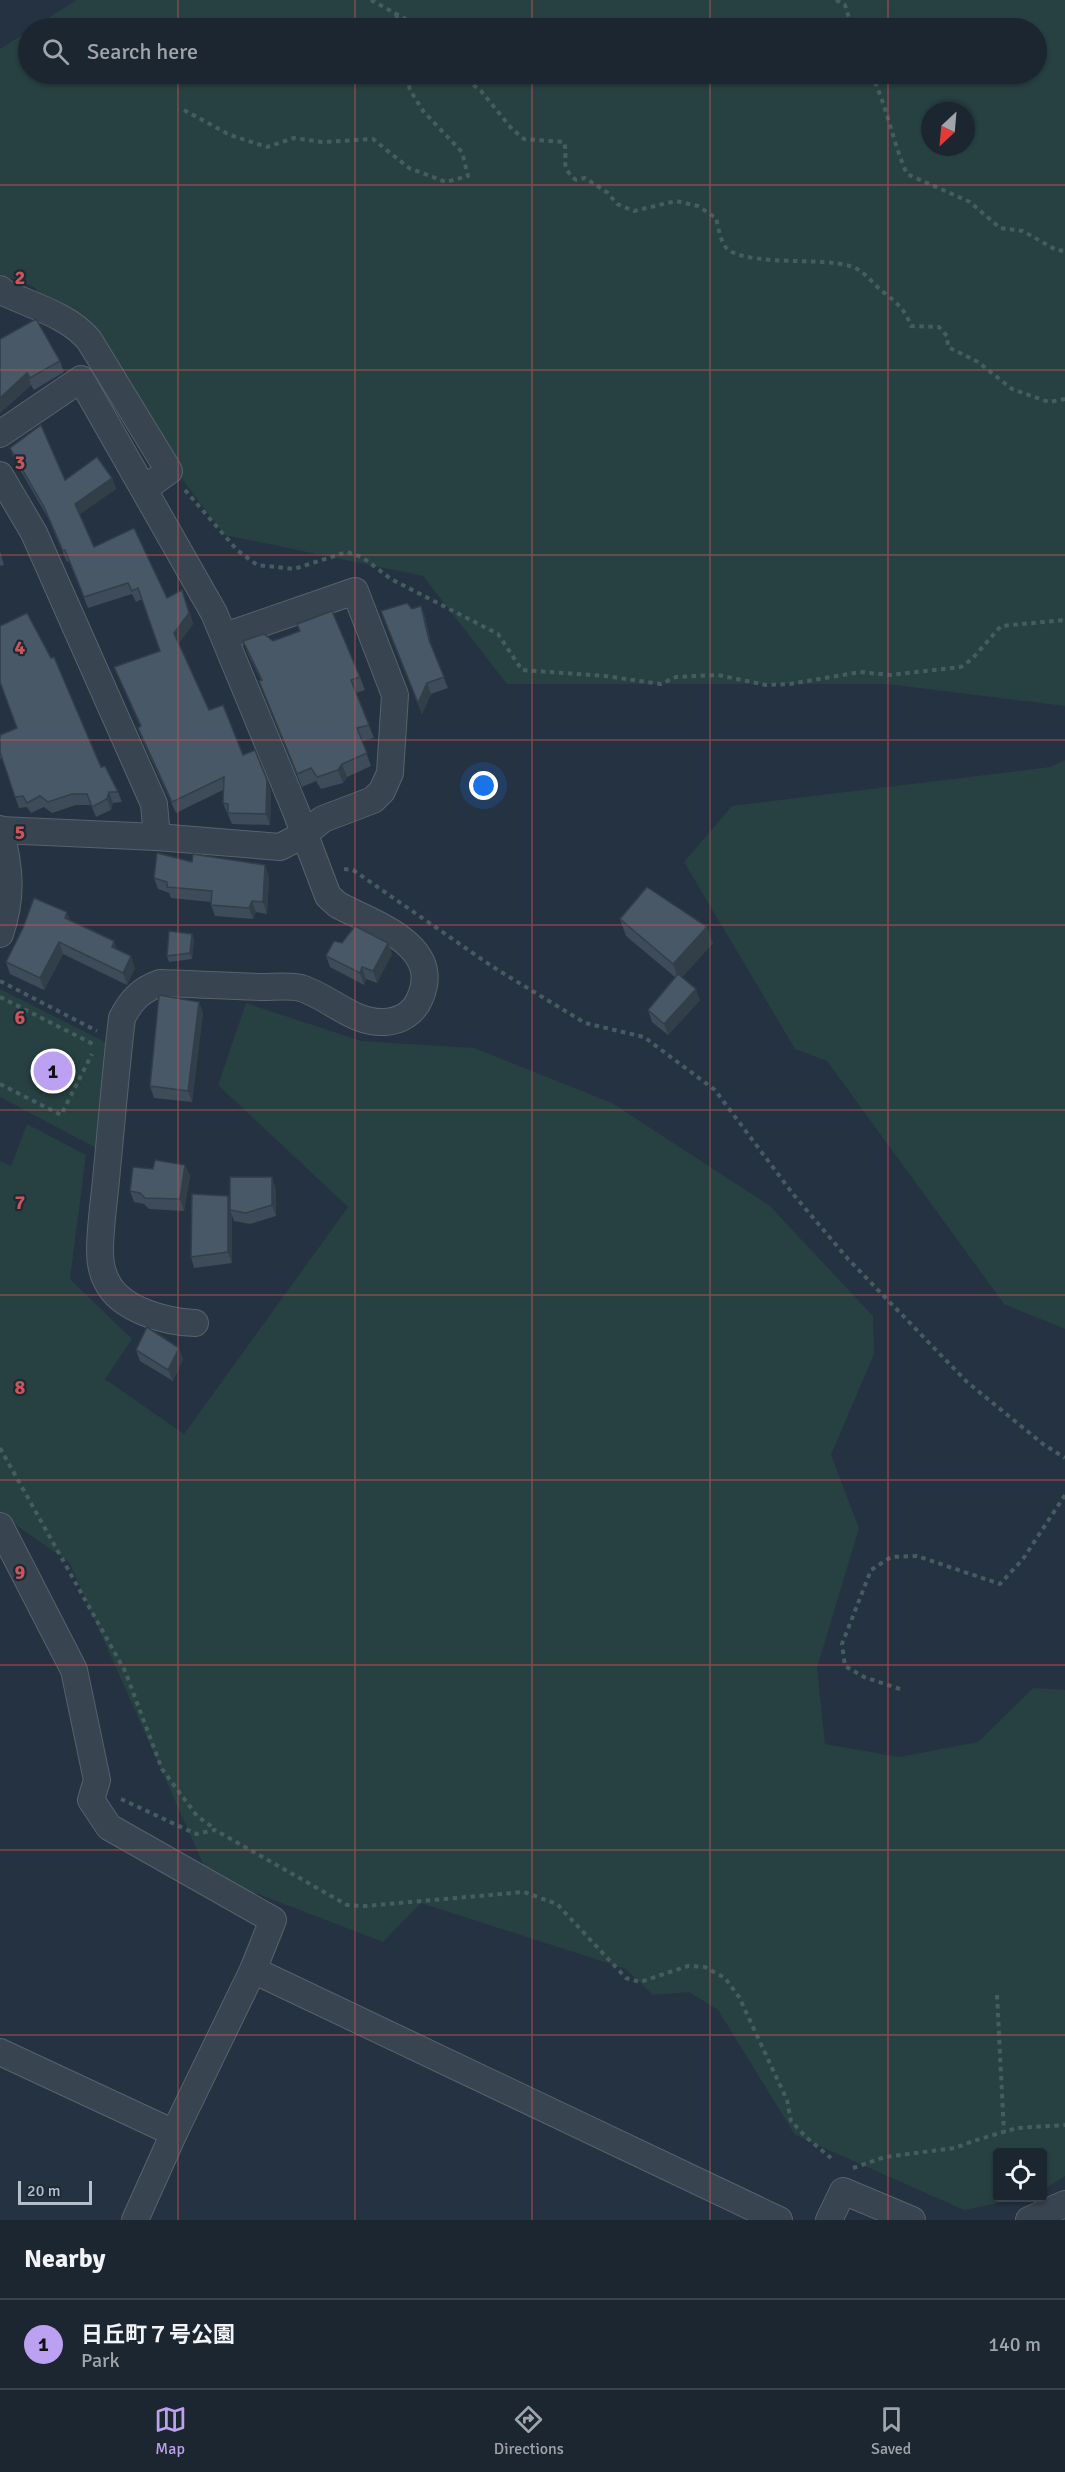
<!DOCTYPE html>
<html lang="en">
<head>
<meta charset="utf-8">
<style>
  :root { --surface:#1c2631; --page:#252e39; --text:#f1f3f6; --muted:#a0a5ab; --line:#3a434d; --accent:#bca0f2 }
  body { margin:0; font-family:Signika,"Noto Sans JP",sans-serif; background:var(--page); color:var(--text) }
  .controls { position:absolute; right:18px; bottom:18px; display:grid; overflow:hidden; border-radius:6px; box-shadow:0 2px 4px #0004 }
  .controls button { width:54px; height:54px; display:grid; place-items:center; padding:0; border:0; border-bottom:2px solid var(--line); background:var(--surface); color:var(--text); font:30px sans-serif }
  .compass { position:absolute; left:921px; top:102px; width:54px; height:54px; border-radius:50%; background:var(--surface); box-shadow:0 2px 4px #0004; rotate:206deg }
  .scale { position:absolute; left:18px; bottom:15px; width:74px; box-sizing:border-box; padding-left:6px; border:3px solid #b5bfcb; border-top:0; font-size:16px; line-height:21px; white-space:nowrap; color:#b5bfcb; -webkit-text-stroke:4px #1e2936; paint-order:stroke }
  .you { position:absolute; left:484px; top:786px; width:21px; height:21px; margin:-15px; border:4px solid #fff; border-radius:50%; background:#1a73e8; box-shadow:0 0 0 9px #1a73e833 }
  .badge { display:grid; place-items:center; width:39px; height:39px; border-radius:50%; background:var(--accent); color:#111; font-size:20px; font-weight:700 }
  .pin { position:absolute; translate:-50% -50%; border:3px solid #fff; box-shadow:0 2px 6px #0006 }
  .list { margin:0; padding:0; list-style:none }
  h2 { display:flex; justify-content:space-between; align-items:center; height:78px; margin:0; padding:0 24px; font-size:26px }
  h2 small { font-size:20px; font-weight:400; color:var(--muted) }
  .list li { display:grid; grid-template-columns:39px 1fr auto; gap:18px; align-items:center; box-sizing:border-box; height:90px; padding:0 24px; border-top:2px solid var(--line) }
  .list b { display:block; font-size:22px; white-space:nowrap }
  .list p { margin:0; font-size:20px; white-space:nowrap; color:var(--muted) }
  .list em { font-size:20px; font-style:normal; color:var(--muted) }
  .icon { flex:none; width:33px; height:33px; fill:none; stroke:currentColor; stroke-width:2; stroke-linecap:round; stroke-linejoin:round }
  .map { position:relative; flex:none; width:1065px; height:2220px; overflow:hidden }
  .search { position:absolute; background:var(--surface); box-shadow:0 2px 4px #0004; left:18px; right:18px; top:18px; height:66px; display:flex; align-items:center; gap:15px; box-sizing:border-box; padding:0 21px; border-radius:33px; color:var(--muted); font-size:22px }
  .sheet { height:168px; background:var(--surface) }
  nav { display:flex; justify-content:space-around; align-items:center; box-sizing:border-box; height:84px; border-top:2px solid var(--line); background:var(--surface); font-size:16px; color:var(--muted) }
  nav a { display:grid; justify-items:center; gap:3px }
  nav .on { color:var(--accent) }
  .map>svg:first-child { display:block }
</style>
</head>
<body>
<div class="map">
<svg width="1065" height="2220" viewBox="0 0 1065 2220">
  <rect width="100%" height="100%" fill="#253241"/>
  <g fill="#274042" fill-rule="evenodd">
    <path d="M 77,0 L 1065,0 L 1065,706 L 887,684 L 507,684 L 423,576 L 225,535 L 34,287 L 0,274 L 0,49 L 28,31 L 28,74 L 1036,74 L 1036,28 L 32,28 ZM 930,111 L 966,111 L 966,147 L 930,147 Z"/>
    <polygon points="1065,760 1065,1329 1004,1304 827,1061 795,1049 684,862 732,806 1050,767"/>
    <polygon points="0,989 109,1044 96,1148 0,1097"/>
    <polygon points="246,1003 361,1041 474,1048 612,1103 770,1206 873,1316 874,1354 831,1455 859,1528 817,1668 825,1744 899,1757 978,1742 1033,1688 1065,1690 1065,2176 1043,2190 1042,2152 998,2152 998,2198 1023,2198 964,2210 795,2135 718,2010 689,1992 653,1995 626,1969 421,1903 383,1942 208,1875 69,1562 0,1514 0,1161 11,1166 27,1124 86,1155 70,1279 132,1339 105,1379 184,1434 348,1207 218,1085"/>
  </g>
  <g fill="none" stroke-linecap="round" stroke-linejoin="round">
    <defs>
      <g id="minor">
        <path d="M 0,289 L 5,293 C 33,306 69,316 89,340 L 169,471 L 144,489"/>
        <path d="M 0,434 L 81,379 L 214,613 L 295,809 L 328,896 L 338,905 C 374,924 443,945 420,998 C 414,1013 400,1021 385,1022 C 353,1024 330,997 301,988 C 290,985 273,987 261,987 C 227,986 194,984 160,983 C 141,990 131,1000 122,1018 C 116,1068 112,1118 107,1169 C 105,1196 100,1224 100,1251 C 100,1262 102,1273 107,1282 C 121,1310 166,1322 195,1323"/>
        <polyline points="0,475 34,533 154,804 157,837"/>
        <path d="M 0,829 C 10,868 13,896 0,934"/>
        <polyline points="0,830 157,837 280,847 303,835 323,819 373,800 382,791 390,773 395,695 355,591 225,636"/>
        <polyline points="0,1526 74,1670 97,1780 91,1800 109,1827 273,1920 253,1970 174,2133 135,2220"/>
        <polyline points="253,1970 779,2220"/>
        <polyline points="0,2052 174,2133"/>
        <polyline points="829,2220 843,2191 912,2220"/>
        <polyline points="1029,2220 1065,2204"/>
      </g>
    </defs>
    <use href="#minor" stroke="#57626e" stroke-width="28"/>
    <g stroke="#455d5f" stroke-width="4" stroke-dasharray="4.5 4.5" stroke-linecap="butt">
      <polyline points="371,0 422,28"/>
      <polyline points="836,0 845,5 852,28"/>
      <polyline points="396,14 400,28"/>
      <path d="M 459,74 L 481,91 L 512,129 L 524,139 L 564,142 C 569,160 558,165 576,180 L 585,178 L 608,193 L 617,204 L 634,211 L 676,201 L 698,206 L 716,218 C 719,228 720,245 730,251 C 757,266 819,257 850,266 C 864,270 872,283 882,291 C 896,302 905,309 911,326 L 939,327 L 947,336 L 948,347 L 978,362 L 1012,389 L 1049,402 L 1065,399"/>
      <path d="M 871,74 C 887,105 892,141 907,174 L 970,202 L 1000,228 L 1023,231 L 1056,250 L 1065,251"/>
      <polyline points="184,110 230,135 267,147 294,138 322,142 373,139 409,168 446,182 468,176 462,152 423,111 410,90 406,74"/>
      <polyline points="185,490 237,550 257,565 294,569 347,552 362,557 391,579 498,634 522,670 605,676 661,684 676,677 718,675 766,685 790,684 860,672 890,675 961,667 972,659 1001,626 1065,620"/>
      <polyline points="344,869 353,870 493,967 585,1023 644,1037 715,1090 793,1194 848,1259 967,1382 1043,1444 1065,1458"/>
      <polyline points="0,981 97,1031"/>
      <polyline points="0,997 95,1045"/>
      <polyline points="0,1084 61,1115 92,1054"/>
      <polyline points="0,1448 125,1671 162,1769 197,1816 215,1829"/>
      <polyline points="900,1689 864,1677 845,1666 842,1644 871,1570 891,1557 917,1556 1000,1584 1023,1559 1065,1495"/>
      <polyline points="121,1799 196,1834 215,1830 347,1905 365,1906 524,1892 557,1904 626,1978 640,1982 688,1966 705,1967 725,1978 739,1997 787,2100 791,2121 807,2138 831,2158"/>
      <polyline points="997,1995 1004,2133"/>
      <polyline points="853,2168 885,2157 955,2148 973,2141 1017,2128 1065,2125"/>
    </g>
    <use href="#minor" stroke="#394451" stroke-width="26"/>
  </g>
  <g fill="#3e4c59">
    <polygon points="0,339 60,361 64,372 34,390 31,385 0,413"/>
    <polygon points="10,448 65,480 112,478 116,489 79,514 94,547 167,598 186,601 193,624 179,643 209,710 271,791 270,825 232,824 223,803 223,790 176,813 142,739 138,728 140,726 114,667 160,651 142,599 136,602 132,594 88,608 69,561 67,562 48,518 14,459"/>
    <polygon points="0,551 4,565 0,566"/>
    <polygon points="421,606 425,617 432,648 448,688 431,694 422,714 385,622 412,609"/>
    <polygon points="243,641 273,641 360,677 365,690 356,693 374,738 362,741 371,766 347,777 343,783 321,789 316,781 302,787 264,694 259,681 261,680 248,654"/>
    <polygon points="17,728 101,767 118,792 122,802 113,803 111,810 96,817 91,805 76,805 52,813 44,807 31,813 27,807 19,808 2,759 0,758 0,735"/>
    <polygon points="192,862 269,876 267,914 256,912 253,919 215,916 211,905 211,902 171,898 169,893 158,889 154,878"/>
    <polygon points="67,912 70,921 117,950 135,968 127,985 63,954 44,990 10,974 6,962"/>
    <polygon points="620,919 713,943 682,977 700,1000 668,1035 652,1022 648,1010 675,977 626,936"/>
    <polygon points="192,934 194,939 192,959 169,962 167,956"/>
    <polygon points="342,943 388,943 392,954 377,983 366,979 364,985 330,967 326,956"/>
    <polygon points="199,1002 203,1013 192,1102 154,1098 150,1086"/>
    <polygon points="185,1165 190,1176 184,1211 149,1209 144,1204 134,1202 130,1191 153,1169"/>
    <polygon points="276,1189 276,1216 250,1224 234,1221 232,1215 232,1263 194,1268 191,1257 230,1202"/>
    <polygon points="136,1350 183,1359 173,1381 140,1361"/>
  </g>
  <g fill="#323e48">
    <polygon points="27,373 31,385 0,413 0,398"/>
    <polygon points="112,478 116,489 79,515 75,504"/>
    <polygon points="182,590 193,624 178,644 174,633"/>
    <polygon points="421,606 425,617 433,651 429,640"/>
    <polygon points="427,683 431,694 422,714 418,703"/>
    <polygon points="342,764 347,777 343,783 338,770"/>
    <polygon points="267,780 271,791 270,825 266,814"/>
    <polygon points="109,792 113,803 111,810 107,799"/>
    <polygon points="265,865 269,876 267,914 263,902"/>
    <polygon points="252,901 256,912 253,919 249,908"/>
    <polygon points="67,912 71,923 65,918"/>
    <polygon points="707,927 713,943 679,981 673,964"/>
    <polygon points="192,934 194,939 192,959 190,953"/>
    <polygon points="114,941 118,952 112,947"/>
    <polygon points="59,942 63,954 44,990 40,978"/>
    <polygon points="388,943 392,954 377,983 373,971"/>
    <polygon points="131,956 135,968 127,985 123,973"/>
    <polygon points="362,967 366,979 364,985 360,973"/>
    <polygon points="696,989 700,1000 668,1035 664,1024"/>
    <polygon points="199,1002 203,1013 192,1102 188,1091"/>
    <polygon points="185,1165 190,1176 184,1211 180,1199"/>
    <polygon points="272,1177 276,1189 276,1216 272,1205"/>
    <polygon points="228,1196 232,1207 230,1210 232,1215 232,1263 228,1252"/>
    <polygon points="179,1348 183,1359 173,1381 168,1370"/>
  </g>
  <g fill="#485867" stroke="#323e48" stroke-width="1.5">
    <polygon points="36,319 60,361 30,378 27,373 0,398 0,339"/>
    <polygon points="41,425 65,480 97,457 112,478 75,504 94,547 134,528 167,598 182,590 189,613 174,633 209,710 223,705 243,755 255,750 267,780 266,814 228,813 228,804 223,803 224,777 172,802 138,728 141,726 114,667 160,651 138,588 132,591 128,583 84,597 65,550 63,551 44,507 10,448"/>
    <polygon points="407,603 412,609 421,606 429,640 444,677 427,683 418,703 381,611"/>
    <polygon points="332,611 360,677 351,680 369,725 357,728 367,753 342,764 338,770 317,777 311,768 297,774 259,681 262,680 243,641 264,634 273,641 300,631 297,624"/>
    <polygon points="27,613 51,658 54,657 101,767 105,766 118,792 109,792 107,799 92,807 87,794 72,794 48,802 40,796 27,803 23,796 15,797 0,752 0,735 17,728 0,682 0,626"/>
    <polygon points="157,853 192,862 193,854 265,865 263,902 252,901 249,908 211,905 212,891 167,887 167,882 154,878"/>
    <polygon points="647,887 707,927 673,964 620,919"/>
    <polygon points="34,898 67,912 65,918 114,941 112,947 131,956 123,973 59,942 40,978 6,962 23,928"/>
    <polygon points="355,926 388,943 373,971 362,967 360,973 326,956 334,941 342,943"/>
    <polygon points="169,931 192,934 190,953 167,956"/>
    <polygon points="678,974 696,989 664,1024 648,1010"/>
    <polygon points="159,995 199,1002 188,1091 150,1086"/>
    <polygon points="155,1160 185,1165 180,1199 145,1198 140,1193 130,1191 133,1167 153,1169"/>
    <polygon points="230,1177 272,1177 272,1205 246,1213 230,1210"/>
    <polygon points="192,1194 228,1196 228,1252 191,1257"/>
    <polygon points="147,1327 179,1348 168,1370 136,1350"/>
  </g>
  <path fill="none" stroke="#cc5559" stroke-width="1.5" stroke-opacity="0.55" d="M 178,0 L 178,28M 355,0 L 355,28M 532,0 L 532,28M 710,0 L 710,28M 888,0 L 888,28M 178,74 L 178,2220M 355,74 L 355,2220M 532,74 L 532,2220M 710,74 L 710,2220M 888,74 L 888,2220M 0,185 L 1065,185M 0,370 L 1065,370M 0,555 L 1065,555M 0,740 L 1065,740M 0,925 L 1065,925M 0,1110 L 1065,1110M 0,1295 L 1065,1295M 0,1480 L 1065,1480M 0,1665 L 1065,1665M 0,1850 L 1065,1850M 0,2035 L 1065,2035"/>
  <g font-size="20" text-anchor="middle" font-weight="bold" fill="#cc5559" stroke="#1e2936" stroke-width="4.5" stroke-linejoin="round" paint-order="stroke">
    <text x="20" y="284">2</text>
    <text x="20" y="469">3</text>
    <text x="20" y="654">4</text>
    <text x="20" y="839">5</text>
    <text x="20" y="1024">6</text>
    <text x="20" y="1209">7</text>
    <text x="20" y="1394">8</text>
    <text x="20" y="1579">9</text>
  </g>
</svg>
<div class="controls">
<button><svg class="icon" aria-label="locate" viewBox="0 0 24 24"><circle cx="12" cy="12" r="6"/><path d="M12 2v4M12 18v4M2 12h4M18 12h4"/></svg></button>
</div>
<svg class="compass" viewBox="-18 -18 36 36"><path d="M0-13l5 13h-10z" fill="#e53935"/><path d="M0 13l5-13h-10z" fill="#a0a5ab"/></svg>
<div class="scale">20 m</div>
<div class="you"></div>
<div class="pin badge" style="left:53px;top:1071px">1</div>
<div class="search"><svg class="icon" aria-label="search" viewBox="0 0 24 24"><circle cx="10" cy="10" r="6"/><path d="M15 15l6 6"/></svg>Search here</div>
</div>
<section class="sheet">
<h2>Nearby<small></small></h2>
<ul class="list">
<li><span class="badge">1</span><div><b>日丘町７号公園</b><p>Park</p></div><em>140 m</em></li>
</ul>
</section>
<nav>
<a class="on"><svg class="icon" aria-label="map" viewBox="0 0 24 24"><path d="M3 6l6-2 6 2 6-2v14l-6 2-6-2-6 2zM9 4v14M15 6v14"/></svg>Map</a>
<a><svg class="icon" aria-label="directions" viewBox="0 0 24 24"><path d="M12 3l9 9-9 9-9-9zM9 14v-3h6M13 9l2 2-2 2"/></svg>Directions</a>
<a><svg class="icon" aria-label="saved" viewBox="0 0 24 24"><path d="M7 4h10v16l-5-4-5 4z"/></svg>Saved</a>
</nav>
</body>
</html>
